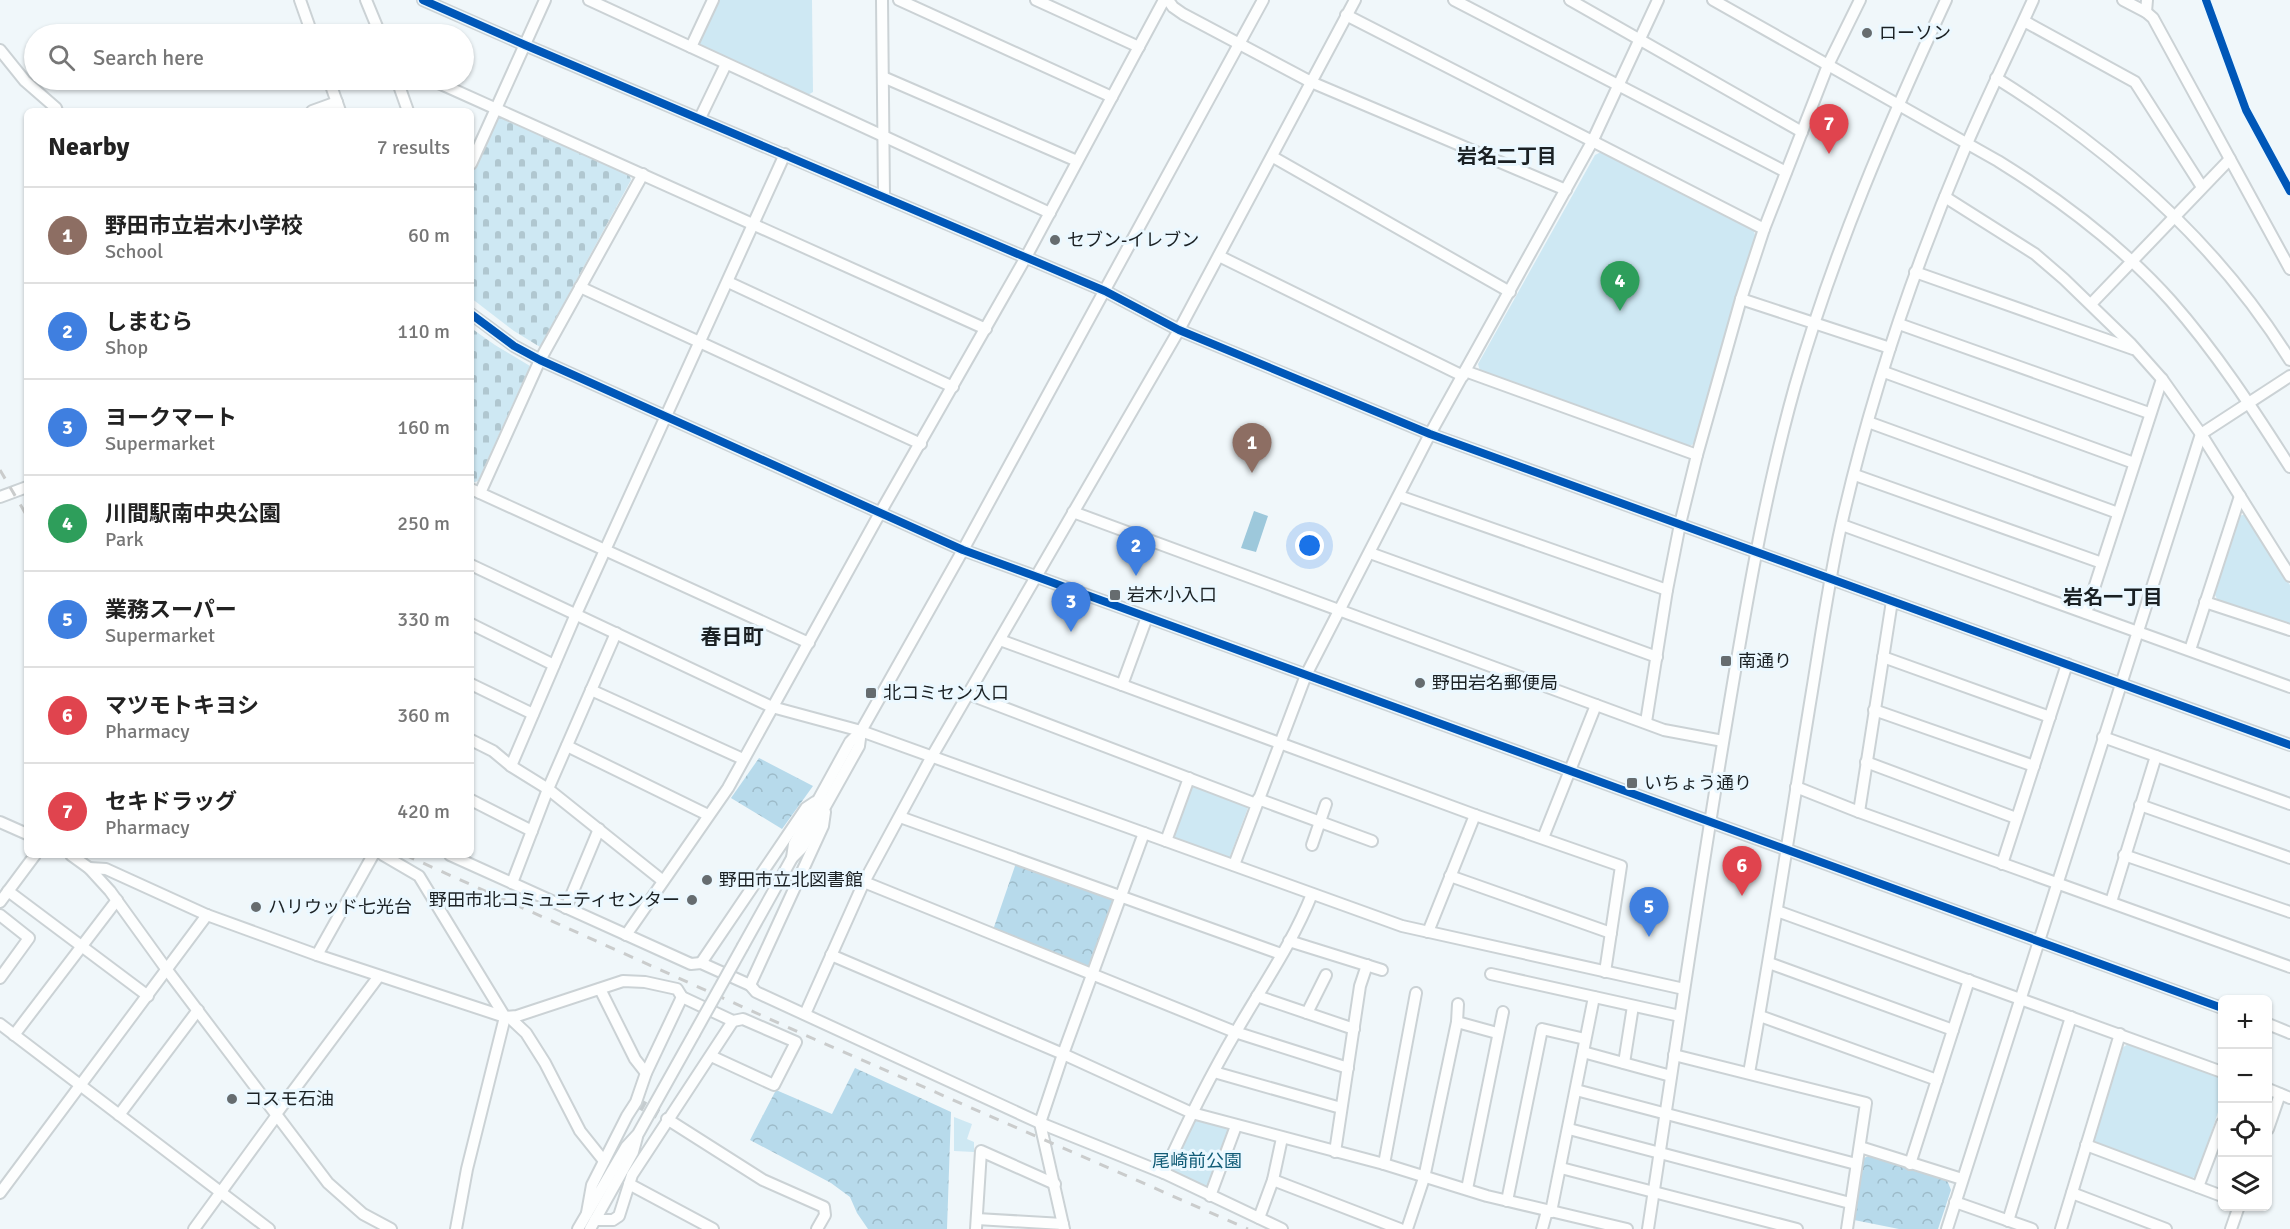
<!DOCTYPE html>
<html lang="en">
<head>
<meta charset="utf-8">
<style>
  :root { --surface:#fff; --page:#f6f6f6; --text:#222; --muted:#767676; --line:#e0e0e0; --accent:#0b8043 }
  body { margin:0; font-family:Signika,"Noto Sans JP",sans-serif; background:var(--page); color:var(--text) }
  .controls { position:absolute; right:18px; bottom:18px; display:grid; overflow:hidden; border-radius:9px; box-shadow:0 2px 4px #0004 }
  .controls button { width:54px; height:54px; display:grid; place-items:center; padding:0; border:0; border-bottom:2px solid var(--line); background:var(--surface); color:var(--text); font:30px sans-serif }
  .you { position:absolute; left:1310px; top:546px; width:21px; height:21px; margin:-15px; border:4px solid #fff; border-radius:50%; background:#1a73e8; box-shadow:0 0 0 9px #1a73e833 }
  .badge { display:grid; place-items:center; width:39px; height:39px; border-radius:50%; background:var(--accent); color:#fff; font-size:20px; font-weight:700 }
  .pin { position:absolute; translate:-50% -50px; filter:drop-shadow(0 2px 3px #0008) }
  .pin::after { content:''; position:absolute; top:32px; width:21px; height:18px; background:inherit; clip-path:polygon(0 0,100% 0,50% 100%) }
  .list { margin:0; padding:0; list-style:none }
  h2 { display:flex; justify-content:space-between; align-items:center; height:78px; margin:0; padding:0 24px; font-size:26px }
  h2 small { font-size:20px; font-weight:400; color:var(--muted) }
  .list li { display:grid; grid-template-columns:39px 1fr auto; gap:18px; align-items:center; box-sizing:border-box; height:96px; padding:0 24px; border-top:2px solid var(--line) }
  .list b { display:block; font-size:22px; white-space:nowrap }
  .list p { margin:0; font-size:20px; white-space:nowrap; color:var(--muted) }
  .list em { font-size:20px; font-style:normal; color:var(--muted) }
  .icon { flex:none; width:33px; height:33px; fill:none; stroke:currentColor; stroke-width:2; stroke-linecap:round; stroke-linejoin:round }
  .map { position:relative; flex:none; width:2290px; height:1229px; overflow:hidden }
  .search { position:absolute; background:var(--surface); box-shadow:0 2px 4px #0004; left:24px; top:24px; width:450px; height:66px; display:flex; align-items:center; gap:15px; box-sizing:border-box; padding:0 21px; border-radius:33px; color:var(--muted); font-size:22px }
  .panel { position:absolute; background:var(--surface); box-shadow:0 2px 4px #0004; left:24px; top:108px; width:450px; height:750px; border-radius:9px }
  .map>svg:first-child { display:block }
</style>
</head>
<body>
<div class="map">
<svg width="2290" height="1229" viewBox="0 0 2290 1229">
  <defs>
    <pattern id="forest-crowns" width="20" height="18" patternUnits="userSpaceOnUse" patternTransform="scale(1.5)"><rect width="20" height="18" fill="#b7daeb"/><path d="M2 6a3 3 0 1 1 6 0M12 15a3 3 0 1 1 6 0" fill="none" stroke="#9dbbc9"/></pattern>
    <pattern id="cemetery-stones" width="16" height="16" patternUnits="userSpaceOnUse" patternTransform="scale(1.5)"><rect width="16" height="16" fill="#cee8f3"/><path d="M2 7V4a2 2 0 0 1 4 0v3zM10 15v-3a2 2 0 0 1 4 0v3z" fill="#b0c7d0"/></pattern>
  </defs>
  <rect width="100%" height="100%" fill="#f0f7fa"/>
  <g fill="url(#forest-crowns)">
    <polygon points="759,758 813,786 782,829 731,798"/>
    <polygon points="1016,863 1115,901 1089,968 993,930"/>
    <polygon points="855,1068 951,1112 947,1229 868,1229 857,1213 850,1197 831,1183 750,1140 776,1090 832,1114"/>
    <polygon points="1869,1156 1947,1180 1951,1190 1938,1229 1899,1229 1854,1220 1861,1159"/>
  </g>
  <g fill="url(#cemetery-stones)">
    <polygon points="502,117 629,174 631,180 540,347 514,331 471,298 471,174 495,120"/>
    <polygon points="471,328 495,345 530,366 478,481 472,483"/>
  </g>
  <g fill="#cee8f3">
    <polygon points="718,0 812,0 813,92 806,96 696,46"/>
    <polygon points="1601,152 1753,228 1756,238 1721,349 1695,443 1688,447 1480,371 1478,364 1595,155"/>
    <polygon points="2246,514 2290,585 2290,626 2217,599 2214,593 2239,516"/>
    <polygon points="1191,784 1249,805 1229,859 1171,838"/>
    <polygon points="2128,1044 2222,1078 2222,1100 2197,1176 2190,1179 2097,1144 2094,1140 2122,1048"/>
    <polygon points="954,1117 972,1124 967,1139 974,1142 974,1152 954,1151"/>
    <polygon points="1193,1118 1232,1129 1208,1192 1169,1172"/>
  </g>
  <polygon fill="#9dc8db" points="1254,511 1268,516 1256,552 1241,548"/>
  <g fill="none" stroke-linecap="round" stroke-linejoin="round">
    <polyline stroke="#c5cccf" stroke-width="10" stroke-dasharray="10 5" stroke-linecap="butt" points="636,1102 667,1119"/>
    <defs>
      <g id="minor">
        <polyline points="300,0 312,34"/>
        <polyline points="366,0 380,34"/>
        <polyline points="423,0 525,45 1105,291 1179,330 1430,434 2290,745"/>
        <polyline points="589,0 1050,213"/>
        <polyline points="882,0 884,196"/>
        <polyline points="899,0 1112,97"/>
        <polyline points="1036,0 1139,47"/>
        <polyline points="1168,0 1173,7 1183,14 1311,82 1566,190"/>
        <polyline points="1454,0 1786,172"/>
        <polyline points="1570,0 1802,132"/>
        <path d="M 1713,0 L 1998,161 C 2061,200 2121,245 2171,301 C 2216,352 2253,409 2290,467"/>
        <polyline points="2123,0 2146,12 2153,18 2290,269"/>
        <polyline points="2146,12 2147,0"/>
        <polyline points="1346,15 1764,229"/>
        <polyline points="2024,21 2135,82 2202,187"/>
        <polyline points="691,47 713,0"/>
        <polyline points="0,50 25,81 56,108 57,111"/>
        <polyline points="883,77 1077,161"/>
        <path d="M 1996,78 C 2113,151 2217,242 2290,360"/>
        <polyline points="329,80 340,111"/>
        <polyline points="397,80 408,111"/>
        <polyline points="432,80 986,329"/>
        <polyline points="312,111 337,102"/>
        <polyline points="700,118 726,64"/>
        <polyline points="1273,157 1510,292"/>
        <polyline points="471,164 545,0"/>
        <polyline points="1945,197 2035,254 2064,279 2130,343 2162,379 2201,434 2290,576"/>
        <polyline points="1219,256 1463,376"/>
        <polyline points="1915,272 2133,349"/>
        <polyline points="728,282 953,387"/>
        <polyline points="580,287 921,444"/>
        <polyline points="1741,299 1890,348"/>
        <polyline points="2091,304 2230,159"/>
        <polyline points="471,314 514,346 540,360 963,550 2222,1008"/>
        <polyline points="1899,324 2149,413"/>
        <polyline points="1465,371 1697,455"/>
        <polyline points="1884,372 2134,463"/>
        <polyline points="1868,422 2118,513"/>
        <polyline points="1855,475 2102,563"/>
        <polyline points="471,489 809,643"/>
        <polyline points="480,493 540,360 643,174"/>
        <polyline points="1399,496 1667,590"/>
        <polyline points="0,497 27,487"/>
        <polyline points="1073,512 1664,730 1723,741"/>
        <polyline points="1842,525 2290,687"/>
        <polyline points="1370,553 1657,657"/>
        <polyline points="471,565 772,707 861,731 1402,926 1684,989"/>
        <polyline points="2205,602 2290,630"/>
        <polyline points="2086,613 2162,379"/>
        <polyline points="471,624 554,665"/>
        <polyline points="1000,640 1475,815 1621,866 1605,972"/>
        <polyline points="2190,650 2240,496"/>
        <polyline points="1883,657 2050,717"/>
        <polyline points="471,684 533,714"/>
        <polyline points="1122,685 1147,617"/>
        <polyline points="591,690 743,759"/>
        <polyline points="968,694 1256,804"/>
        <polyline points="1874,710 2034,766"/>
        <polyline points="1646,722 1667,590 1680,524 1697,455 1741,299 1764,229 1828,65 1860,0"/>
        <polyline points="2103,737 2290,804"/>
        <polyline points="471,740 493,751 511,766 548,789 663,881"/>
        <polyline points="567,746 708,815"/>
        <polyline points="1866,762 2016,818"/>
        <polyline points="511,766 576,614 785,154"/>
        <polyline points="1796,787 1859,812 2290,967"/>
        <polyline points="1258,799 1372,841"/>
        <polyline points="471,800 532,831"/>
        <polyline points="2140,805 2290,858"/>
        <polyline points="1859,812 1892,601"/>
        <polyline points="900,817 1281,954"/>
        <polyline points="0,822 27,834"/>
        <polyline points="1543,838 1596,705"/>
        <polyline points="1166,841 1189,778"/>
        <polyline points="1312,845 1326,804"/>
        <polyline points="71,855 89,868 110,891 167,970 328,1183 363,1214 391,1229"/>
        <polyline points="383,855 419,876 505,1017 467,1169 456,1229"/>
        <polyline points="450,855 691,964 701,963 750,985 756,992 1040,1123 1164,1173 1282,1229"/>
        <polyline points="2124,855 2290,912"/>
        <polyline points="792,858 794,844 850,742 861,731 963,550 1263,0"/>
        <polyline points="2002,864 2067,664"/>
        <polyline points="1234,865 1306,675 1430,434 1592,142 1658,0"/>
        <polyline points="89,868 106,869 207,915 317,955 505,1017 517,1016 623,981 645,982 677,989 682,997 733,1021 743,1019 796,1042 774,1085 711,1056"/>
        <polyline points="1450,876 1611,933"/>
        <polyline points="864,882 1235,1032 1348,1068"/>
        <polyline points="512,883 548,789 616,633"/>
        <polyline points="8,891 148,996"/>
        <polyline points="0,902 35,855"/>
        <polyline points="2111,902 2156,756"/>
        <polyline points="566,908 599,829"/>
        <polyline points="1777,911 2222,1072"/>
        <polyline points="0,915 29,938 0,978"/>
        <polyline points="1428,932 1475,815"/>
        <polyline points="626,935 728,788 880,513 1026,257 1164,0"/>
        <polyline points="1289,941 1382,970"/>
        <polyline points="743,946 792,858 802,848 859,746 861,731"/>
        <polyline points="317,955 373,855"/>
        <polyline points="831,955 1063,1054 1192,1113 1384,1164 1487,1196 1627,1229"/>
        <polyline points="701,963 806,808 815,802"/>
        <polyline points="1769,963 1953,1030"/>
        <polyline points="1491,974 1680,1016"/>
        <polyline points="750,985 823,826 825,812"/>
        <polyline points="600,989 635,1059 646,1073"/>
        <polyline points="1257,996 1354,1029"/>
        <polyline points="1307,1013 1326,975"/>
        <polyline points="805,1014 864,882 931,758 1179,330 1355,0"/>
        <polyline points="1760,1016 1937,1080"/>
        <polyline points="509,1017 526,1033 545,1063 580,1131 604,1161"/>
        <polyline points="1457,1022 1497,1033"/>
        <polyline points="0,1024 269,1229"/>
        <polyline points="2268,1024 2290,1033"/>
        <polyline points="14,1035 117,900"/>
        <polyline points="1583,1052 1671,1076"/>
        <polyline points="1674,1055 1866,1103 1847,1229"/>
        <polyline points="1624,1063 1633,1006"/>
        <polyline points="1214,1072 1341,1108"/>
        <path d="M 1749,1073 C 1772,946 1791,819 1812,691 C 1821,636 1829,580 1841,526 C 1870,398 1912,273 1963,153 C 1985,101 2010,51 2033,0"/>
        <polyline points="2268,1089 2290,1098"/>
        <polyline points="1576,1090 1856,1164"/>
        <polyline points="276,1114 379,976"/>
        <polyline points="119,1115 198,1010"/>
        <polyline points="667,1119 763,1180 824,1207 825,1215 817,1229"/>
        <polyline points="1569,1129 1850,1203"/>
        <polyline points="2268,1129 2280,1094"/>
        <polyline points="2086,1145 2222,1196"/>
        <polyline points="1860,1147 1962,1179"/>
        <polyline points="1335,1152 1360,986 1367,965"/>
        <polyline points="1384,1164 1416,993"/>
        <polyline points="1910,1164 1969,980"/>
        <polyline points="1561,1168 1797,1229"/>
        <path d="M 1164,1173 C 1186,1124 1210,1076 1237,1030 C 1263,985 1293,942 1312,894"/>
        <polyline points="1273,1180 1400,1229"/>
        <polyline points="629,1184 713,1229"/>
        <polyline points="2198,1187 2222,1123"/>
        <polyline points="1467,1189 1503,1012"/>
        <polyline points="0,1193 207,915"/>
        <polyline points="2072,1193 2166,1229"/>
        <polyline points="1210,1196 1236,1126"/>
        <polyline points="1507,1201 1542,1029 1585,1039"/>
        <polyline points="1955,1202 2032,1229"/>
        <polyline points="1551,1212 1594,997"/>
        <polyline points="587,1213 592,1185 627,1116 636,1102 646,1073 682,997"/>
        <polyline points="1259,1218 1273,1180 1282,1138"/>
        <polyline points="977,1219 1063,1224"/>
        <polyline points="595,1220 613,1220 619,1216 632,1175 733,1021"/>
        <polyline points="2008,1221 2071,1017"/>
        <polyline points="194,1229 277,1115"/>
        <polyline points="578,1229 626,1147 638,1134 694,1034"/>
        <polyline points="590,1229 633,1152 637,1137"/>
        <polyline points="976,1229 981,1151 1055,1184"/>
        <polyline points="1064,1229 1040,1123 1063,1054 1144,833"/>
        <polyline points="1407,1229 1424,1178 1457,1022 1458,1004"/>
        <polyline points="1542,1229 1547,1211"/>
        <path d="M 1648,1229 C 1673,1067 1696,905 1723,743 C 1743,623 1762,504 1795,386 C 1833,253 1888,125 1946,0"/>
        <polyline points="1947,1229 2201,434 2290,376"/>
        <polyline points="2061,1229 2120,1034"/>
        <polyline points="2231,1229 2239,1206"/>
      </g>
    </defs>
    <use href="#minor" stroke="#cbd2d5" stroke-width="14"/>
    <use href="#minor" stroke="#fdfefe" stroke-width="10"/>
    <g stroke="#cacccc" stroke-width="3" stroke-dasharray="10 10" stroke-linecap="butt">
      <polyline points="0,470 27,516"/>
      <polyline points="405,855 814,1039 1248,1229"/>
    </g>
    <defs>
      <polyline id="minor-bridge" points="694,1034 743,946"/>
    </defs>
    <use href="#minor-bridge" stroke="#cbd2d5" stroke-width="14" stroke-linecap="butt"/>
    <use href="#minor-bridge" stroke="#fdfefe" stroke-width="10"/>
    <defs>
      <g id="cycleway">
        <polyline points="423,0 525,45 1105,291 1179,330 1430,434 2290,745"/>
        <polyline points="2206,0 2246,110 2290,191"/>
        <polyline points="471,314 514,346 540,360 963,550 2222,1008"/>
      </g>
    </defs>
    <use href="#cycleway" stroke="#ebf8ff" stroke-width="11"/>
    <use href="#cycleway" stroke="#0057b8" stroke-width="8"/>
  </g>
  <g fill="#666c6f" stroke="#ebf8ff" stroke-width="2">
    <circle cx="1867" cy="33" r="6"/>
    <circle cx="1055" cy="240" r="6"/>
    <rect x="1109" y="589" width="12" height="12" rx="3"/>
    <rect x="1720" y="655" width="12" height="12" rx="3"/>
    <circle cx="1420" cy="683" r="6"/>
    <rect x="865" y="687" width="12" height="12" rx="3"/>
    <rect x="1626" y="777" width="12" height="12" rx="3"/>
    <circle cx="707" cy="880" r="6"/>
    <circle cx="692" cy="900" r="6"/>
    <circle cx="256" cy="907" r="6"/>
    <circle cx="232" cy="1099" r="6"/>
  </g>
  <g text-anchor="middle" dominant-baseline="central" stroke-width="6" stroke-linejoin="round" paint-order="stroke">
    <g font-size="18" fill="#1b2124" stroke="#ebf8ff" text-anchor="start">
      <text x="1879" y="33">ローソン</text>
      <text x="1067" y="240">セブン-イレブン</text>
      <text x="1127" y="595">岩木小入口</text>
      <text x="1738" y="661">南通り</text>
      <text x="1432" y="683">野田岩名郵便局</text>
      <text x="883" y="693">北コミセン入口</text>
      <text x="1644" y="783">いちょう通り</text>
      <text x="719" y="880">野田市立北図書館</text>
      <text x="680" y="900" text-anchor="end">野田市北コミュニティセンター</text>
      <text x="268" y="907">ハリウッド七光台</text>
      <text x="244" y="1099">コスモ石油</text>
    </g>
    <g font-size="18" fill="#115c77" stroke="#ebf8ff">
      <text x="1197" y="1161">尾崎前公園</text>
    </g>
    <g font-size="20" font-weight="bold" fill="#1b2124" stroke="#ebf8ff">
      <text x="1507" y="156">岩名二丁目</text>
      <text x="2113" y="597">岩名一丁目</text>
    </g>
    <g font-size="21" font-weight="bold" fill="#1b2124" stroke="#ebf8ff">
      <text x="732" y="637">春日町</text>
    </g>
  </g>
</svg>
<div class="controls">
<button>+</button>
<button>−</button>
<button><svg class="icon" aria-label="locate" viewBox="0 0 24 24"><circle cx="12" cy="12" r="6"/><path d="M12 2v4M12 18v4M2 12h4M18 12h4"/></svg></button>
<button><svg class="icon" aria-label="layers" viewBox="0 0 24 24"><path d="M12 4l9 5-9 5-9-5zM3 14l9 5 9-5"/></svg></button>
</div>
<div class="you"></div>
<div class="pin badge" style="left:1252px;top:473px;background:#8d6e63">1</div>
<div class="pin badge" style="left:1136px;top:576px;background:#3f7fe0">2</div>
<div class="pin badge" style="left:1071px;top:632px;background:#3f7fe0">3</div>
<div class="pin badge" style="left:1620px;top:311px;background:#2e9e5b">4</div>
<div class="pin badge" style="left:1649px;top:937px;background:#3f7fe0">5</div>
<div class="pin badge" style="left:1742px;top:896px;background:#e0444e">6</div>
<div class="pin badge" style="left:1829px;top:154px;background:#e0444e">7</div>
<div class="search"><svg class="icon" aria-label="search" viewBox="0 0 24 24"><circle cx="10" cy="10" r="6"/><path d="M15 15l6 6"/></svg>Search here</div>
<section class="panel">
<h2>Nearby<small>7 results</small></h2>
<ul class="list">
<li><span class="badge" style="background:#8d6e63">1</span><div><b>野田市立岩木小学校</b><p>School</p></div><em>60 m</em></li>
<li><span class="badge" style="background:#3f7fe0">2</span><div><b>しまむら</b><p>Shop</p></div><em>110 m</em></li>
<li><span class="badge" style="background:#3f7fe0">3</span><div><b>ヨークマート</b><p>Supermarket</p></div><em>160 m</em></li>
<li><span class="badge" style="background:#2e9e5b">4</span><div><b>川間駅南中央公園</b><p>Park</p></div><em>250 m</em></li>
<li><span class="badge" style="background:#3f7fe0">5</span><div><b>業務スーパー</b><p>Supermarket</p></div><em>330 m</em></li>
<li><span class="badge" style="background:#e0444e">6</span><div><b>マツモトキヨシ</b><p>Pharmacy</p></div><em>360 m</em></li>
<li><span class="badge" style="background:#e0444e">7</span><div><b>セキドラッグ</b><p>Pharmacy</p></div><em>420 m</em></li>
</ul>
</section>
</div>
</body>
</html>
